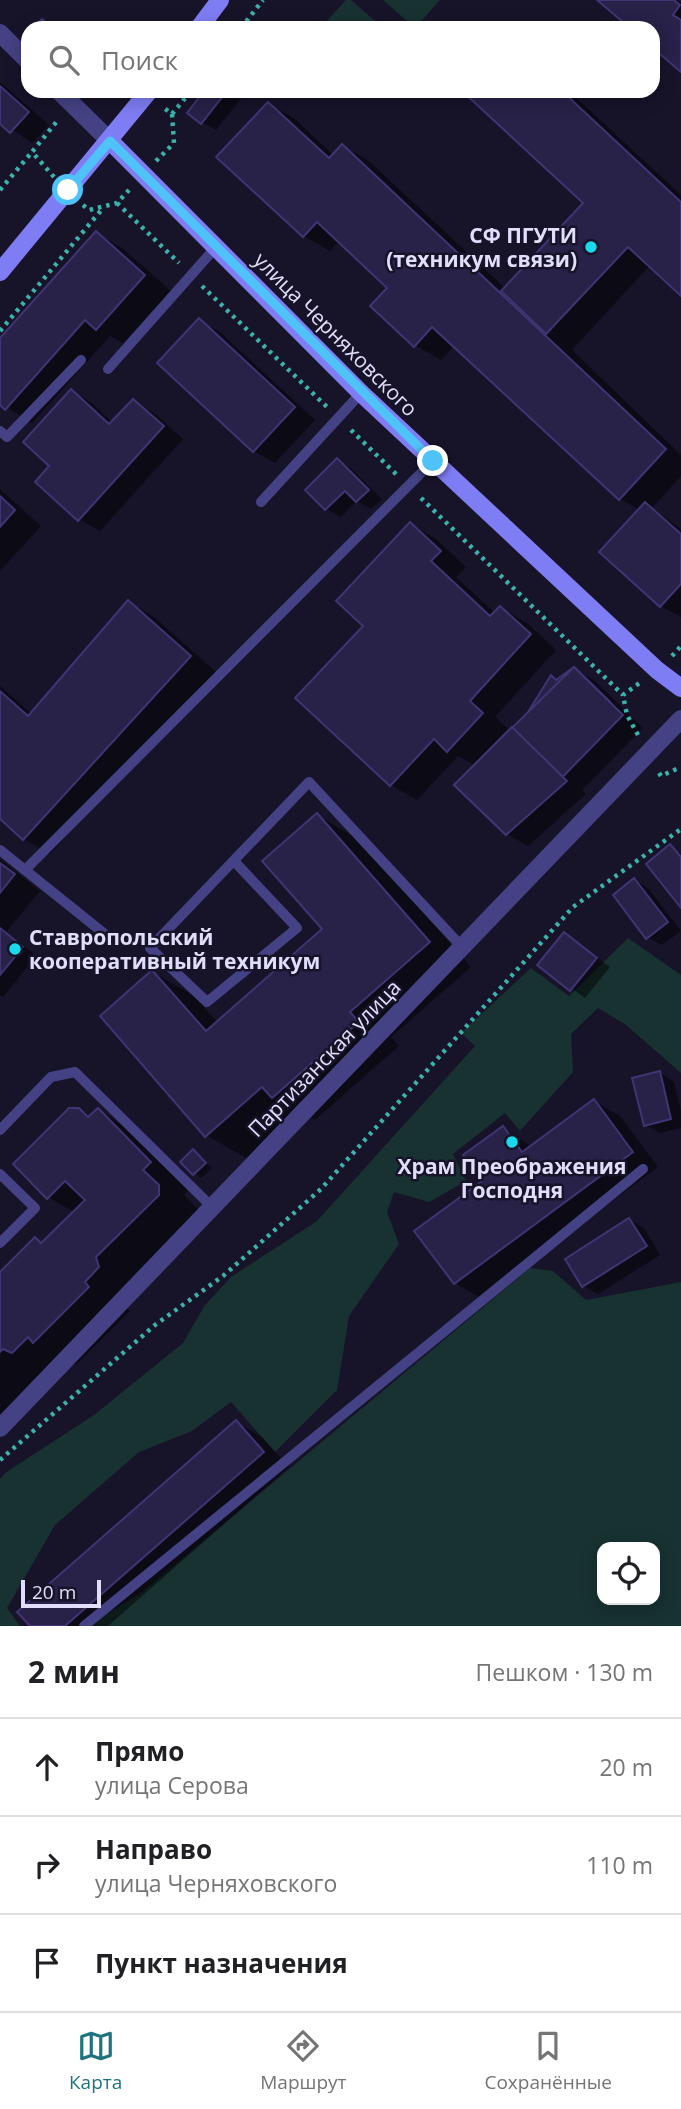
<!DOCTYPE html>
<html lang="ru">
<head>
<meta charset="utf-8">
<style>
  :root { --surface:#fff; --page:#f2f2f2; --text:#202124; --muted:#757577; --line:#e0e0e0; --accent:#1d747e }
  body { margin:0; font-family:"Open Sans",sans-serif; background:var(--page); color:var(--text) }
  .controls { position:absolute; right:21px; bottom:21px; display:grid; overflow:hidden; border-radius:14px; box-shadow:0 4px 18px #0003 }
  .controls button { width:63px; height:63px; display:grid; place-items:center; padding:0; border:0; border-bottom:2px solid var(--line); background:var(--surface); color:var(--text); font:35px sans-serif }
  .scale { position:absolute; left:21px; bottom:18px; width:80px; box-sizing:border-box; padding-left:7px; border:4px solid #e1defc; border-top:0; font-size:19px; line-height:24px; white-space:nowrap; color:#e1defc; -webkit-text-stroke:5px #171329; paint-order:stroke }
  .stop { position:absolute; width:21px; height:21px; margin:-16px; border:5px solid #4fc3f7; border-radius:50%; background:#fff }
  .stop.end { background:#4fc3f7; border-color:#fff; box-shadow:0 2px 7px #0008 }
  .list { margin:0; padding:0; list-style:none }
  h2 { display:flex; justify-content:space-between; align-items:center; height:91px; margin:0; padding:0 28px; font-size:30px }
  h2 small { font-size:23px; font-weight:400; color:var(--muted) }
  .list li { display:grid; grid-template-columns:46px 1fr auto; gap:21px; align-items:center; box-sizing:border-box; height:98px; padding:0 28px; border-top:2px solid var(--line) }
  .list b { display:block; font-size:26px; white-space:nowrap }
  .list p { margin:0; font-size:23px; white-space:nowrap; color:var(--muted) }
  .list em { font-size:23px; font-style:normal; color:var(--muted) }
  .icon { flex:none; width:38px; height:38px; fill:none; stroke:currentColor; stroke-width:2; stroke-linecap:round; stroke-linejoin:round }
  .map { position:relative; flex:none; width:681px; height:1626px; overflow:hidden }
  .search { position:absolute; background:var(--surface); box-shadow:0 4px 18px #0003; left:21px; right:21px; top:21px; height:77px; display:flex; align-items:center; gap:18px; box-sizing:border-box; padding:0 24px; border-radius:21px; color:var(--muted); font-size:26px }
  .sheet { height:385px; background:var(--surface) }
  nav { display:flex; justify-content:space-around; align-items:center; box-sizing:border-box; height:98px; border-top:2px solid var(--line); background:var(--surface); font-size:19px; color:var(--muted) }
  nav a { display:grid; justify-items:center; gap:4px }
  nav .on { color:var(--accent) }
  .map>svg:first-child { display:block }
</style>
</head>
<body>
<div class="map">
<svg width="681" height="1626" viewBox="0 0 681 1626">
  <rect width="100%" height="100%" fill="#171329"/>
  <g fill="#173231" fill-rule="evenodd">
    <polygon points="346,0 351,0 383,28 327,28 323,25"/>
    <polygon points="383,0 440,0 415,28"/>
    <polygon points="628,938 681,975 681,1073 626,1025 598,1008 571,1034 573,1072 520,1131 505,1113 453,1154 466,1181 429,1202 394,1192 387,1212 399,1244 349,1316 337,1390 275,1452 231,1402 192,1431 139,1452 55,1525 7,1608 20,1626 0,1626 0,1479 5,1473 94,1415 183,1343 205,1305 231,1277 317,1221 475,1046 461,1033 531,968 569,996"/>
    <path d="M 530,1268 L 553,1271 L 586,1300 L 681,1282 L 681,1626 L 85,1626 L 141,1593 ZM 602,1547 L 655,1547 L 655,1600 L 602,1600 Z"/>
  </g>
  <g fill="#0007">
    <polygon points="600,0 677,0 681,3 681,69 653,45 653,28 633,28"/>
    <polygon points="0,82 49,125 32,143 0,121"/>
    <polygon points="207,91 247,91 216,130 202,122"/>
    <polygon points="465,91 569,91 681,195 681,294 650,265 572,350 681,455 681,476 652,508 681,529 681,617 661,606 640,510 620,499 455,345 441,360 415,345 390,288 339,241 330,251 304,236 268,104 295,119 334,156 343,146 369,161 505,288 585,203"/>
    <polygon points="96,233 122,248 171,291 123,343 110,336 32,423 0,403 0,340"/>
    <polygon points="200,321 220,332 315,420 275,463 254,451 160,363"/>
    <polygon points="71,391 92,403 113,423 133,401 154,413 183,439 100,531 79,519"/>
    <polygon points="337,460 351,468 382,499 371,509 357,501 341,517 326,509 307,490"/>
    <polygon points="0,489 41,526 0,571"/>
    <polygon points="410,524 436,539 466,567 456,577 495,613 501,608 527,623 556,650 495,717 508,729 495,742 498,745 535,707 552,677 561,683 574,669 595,681 643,728 582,790 586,794 528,846 507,834 476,766 458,756 417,800 391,785 298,698 365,626"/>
    <polygon points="128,602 154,617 216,672 50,854 24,839 0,817 0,686 32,714"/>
    <polygon points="317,815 358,839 471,967 391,1037 399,1046 315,1120 301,1112 248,1159 206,1135 153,972 194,996 218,1023 325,929"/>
    <polygon points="0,859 40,891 6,932 36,956 3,997 0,995"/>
    <polygon points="635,880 649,889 681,931 662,945 647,937"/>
    <polygon points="565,934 610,967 585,998 540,965"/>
    <polygon points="660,1073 674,1082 681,1111 681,1128 660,1133 645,1125"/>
    <polygon points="594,1101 620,1116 658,1167 481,1298 455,1283 503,1128 532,1147"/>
    <polygon points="78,1109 91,1117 98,1110 139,1134 192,1186 184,1195 200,1211 125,1307 130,1311 76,1365 69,1361 0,1417 0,1274 35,1239 43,1243 74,1212 48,1197"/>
    <polygon points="193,1152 212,1168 201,1178 182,1162"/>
    <polygon points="629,1220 644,1228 660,1255 598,1294 583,1286"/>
    <polygon points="236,1422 262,1437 289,1467 108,1626 32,1626"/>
  </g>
  <g fill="#282148" stroke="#403572" stroke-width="2">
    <polygon points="597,0 674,0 680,5 673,15 681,20 681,72 653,48 653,28 630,28"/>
    <polygon points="42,19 52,28 34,27"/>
    <polygon points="0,86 29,112 10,133 0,124"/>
    <polygon points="204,91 227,91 201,124 187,113"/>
    <polygon points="462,91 562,91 681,202 681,296 628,247 546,334 501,291 583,203"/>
    <polygon points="268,102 329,158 342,144 666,449 619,500 432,327 414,347 370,306 387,288 317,222 303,237 216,157"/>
    <polygon points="96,231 145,275 96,330 85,320 5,410 0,405 0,338"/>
    <polygon points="199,318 295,407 253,452 157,363"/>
    <polygon points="71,389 109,424 133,399 164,426 78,521 35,482 49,466 23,442"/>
    <polygon points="337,458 369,490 356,502 345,491 325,510 305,490"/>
    <polygon points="0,496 15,510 0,527"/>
    <polygon points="645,502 681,534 681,584 660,607 599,552"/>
    <polygon points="410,522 441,551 431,561 490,616 500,606 531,634 470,701 483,713 447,752 434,739 390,786 295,698 363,626 336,601"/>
    <polygon points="128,600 191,656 23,840 0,819 0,691 28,716"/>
    <polygon points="574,667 609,701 594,715 582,701 549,733 528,712 551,675 556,680"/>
    <polygon points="574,667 623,715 506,835 454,785"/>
    <polygon points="512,727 567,781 506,835 454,785"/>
    <polygon points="317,813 430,942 350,1012 359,1022 272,1098 262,1087 205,1137 100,1016 152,970 206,1031 322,929 262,861"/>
    <polygon points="670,844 681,857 681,908 646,864"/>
    <polygon points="0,863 15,874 0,893"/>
    <polygon points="634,878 668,922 646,939 613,895"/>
    <polygon points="0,928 23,947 0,975"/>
    <polygon points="564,932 597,958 570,991 537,965"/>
    <polygon points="660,1071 671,1119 644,1126 632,1078"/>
    <polygon points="594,1099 633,1152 454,1284 414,1231 482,1181 463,1155 503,1126 522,1152"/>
    <polygon points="69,1108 79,1108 88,1117 98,1108 151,1162 143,1170 159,1185 159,1195 96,1257 99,1267 85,1282 89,1287 33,1343 28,1337 12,1353 3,1349 0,1352 0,1272 35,1237 41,1243 85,1200 65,1181 47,1199 13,1164"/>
    <polygon points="193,1149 206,1163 193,1175 180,1162"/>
    <polygon points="629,1218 647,1246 582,1287 565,1259"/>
    <polygon points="236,1420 264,1452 65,1626 30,1626 17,1612"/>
  </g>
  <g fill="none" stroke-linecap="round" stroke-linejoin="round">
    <g stroke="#3cb2aa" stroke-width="4.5" stroke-dasharray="3.5 5" stroke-linecap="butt">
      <polyline points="241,28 263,0"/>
      <polyline points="172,114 191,91"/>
      <polyline points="156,161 174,143 172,114 164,108"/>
      <polyline points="54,177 32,152 58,120"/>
      <polyline points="0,190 32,152"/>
      <polyline points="117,203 179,263"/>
      <polyline points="83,205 89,210 117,203 129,190"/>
      <polyline points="202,286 327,407"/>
      <polyline points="0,331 103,208"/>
      <polyline points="351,430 397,475"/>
      <polyline points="421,498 623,695"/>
      <polyline points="672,656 681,646"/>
      <polyline points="638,735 627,715 623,695 641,682"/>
      <polyline points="659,773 661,776 681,767"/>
      <polyline points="0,1460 155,1325 223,1276 321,1189 573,907 681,829"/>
    </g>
    <g stroke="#444284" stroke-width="10">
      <polyline points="108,369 216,247"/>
      <polyline points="0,431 7,437 81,360"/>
      <polyline points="261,502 361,393"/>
      <polyline points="0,850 111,939"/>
      <polyline points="234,861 297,928 207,1002 150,948 309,782 462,947"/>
      <polyline points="25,870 433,461"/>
      <polyline points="0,1130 51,1077 75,1072 212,1207"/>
      <polyline points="0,1174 35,1208 0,1243"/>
      <polyline points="84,1626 643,1169"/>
    </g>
    <g stroke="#444284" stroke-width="18">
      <polyline points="0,33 28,61"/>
      <polyline points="59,91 110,141"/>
      <polyline points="0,1428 681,719"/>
    </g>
    <g stroke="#7f7df4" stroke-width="18">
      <polyline points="199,28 220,0"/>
      <polyline points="110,141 361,393 657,670 681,688"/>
      <polyline points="0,272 149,91"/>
    </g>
  </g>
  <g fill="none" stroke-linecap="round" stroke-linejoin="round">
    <polyline stroke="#4fc3f7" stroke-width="9" points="68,190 110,141 433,461"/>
  </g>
  <g fill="#1ad9eb" stroke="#171329" stroke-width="2.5">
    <circle cx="591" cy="247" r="7"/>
    <circle cx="15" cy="949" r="7"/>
    <circle cx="512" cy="1142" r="7"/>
  </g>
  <g text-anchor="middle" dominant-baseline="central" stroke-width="5" stroke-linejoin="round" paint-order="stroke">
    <g font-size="21" font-weight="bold" fill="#e1defc" stroke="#171329" text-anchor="end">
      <text x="577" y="235">СФ ПГУТИ<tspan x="577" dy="24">(техникум связи)</tspan></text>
      <text x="29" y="937" text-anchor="start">Ставропольский<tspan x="29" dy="24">кооперативный техникум</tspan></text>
      <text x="512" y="1166" text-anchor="middle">Храм Преображения<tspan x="512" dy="24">Господня</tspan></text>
    </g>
    <g font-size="21" fill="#e1defc" stroke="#171329">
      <text transform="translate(336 334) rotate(45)">улица Черняховского</text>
      <text transform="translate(324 1058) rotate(-46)">Партизанская улица</text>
    </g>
  </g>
</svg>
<div class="controls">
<button><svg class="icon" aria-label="locate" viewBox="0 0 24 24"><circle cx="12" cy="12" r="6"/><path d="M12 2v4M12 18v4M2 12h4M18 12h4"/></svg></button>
</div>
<div class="scale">20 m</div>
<div class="stop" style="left:68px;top:190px"></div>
<div class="stop end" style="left:433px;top:461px"></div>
<div class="search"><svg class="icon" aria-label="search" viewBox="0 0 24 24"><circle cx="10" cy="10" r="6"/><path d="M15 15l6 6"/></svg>Поиск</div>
</div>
<section class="sheet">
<h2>2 мин<small>Пешком · 130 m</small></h2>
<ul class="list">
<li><svg class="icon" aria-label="ahead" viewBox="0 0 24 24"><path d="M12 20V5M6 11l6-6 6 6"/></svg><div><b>Прямо</b><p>улица Серова</p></div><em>20 m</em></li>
<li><svg class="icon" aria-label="right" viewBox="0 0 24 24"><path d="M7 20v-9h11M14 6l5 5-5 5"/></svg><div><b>Направо</b><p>улица Черняховского</p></div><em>110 m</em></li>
<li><svg class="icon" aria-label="arrive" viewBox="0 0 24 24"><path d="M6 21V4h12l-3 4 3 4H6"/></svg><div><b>Пункт назначения</b></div></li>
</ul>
</section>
<nav>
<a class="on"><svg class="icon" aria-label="map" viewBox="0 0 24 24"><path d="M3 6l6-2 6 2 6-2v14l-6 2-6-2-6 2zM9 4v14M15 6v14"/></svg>Карта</a>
<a><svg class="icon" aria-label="directions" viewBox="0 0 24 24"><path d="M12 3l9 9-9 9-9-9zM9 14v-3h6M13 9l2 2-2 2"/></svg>Маршрут</a>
<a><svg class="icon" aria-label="saved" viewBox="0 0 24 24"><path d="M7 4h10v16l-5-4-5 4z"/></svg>Сохранённые</a>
</nav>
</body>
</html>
